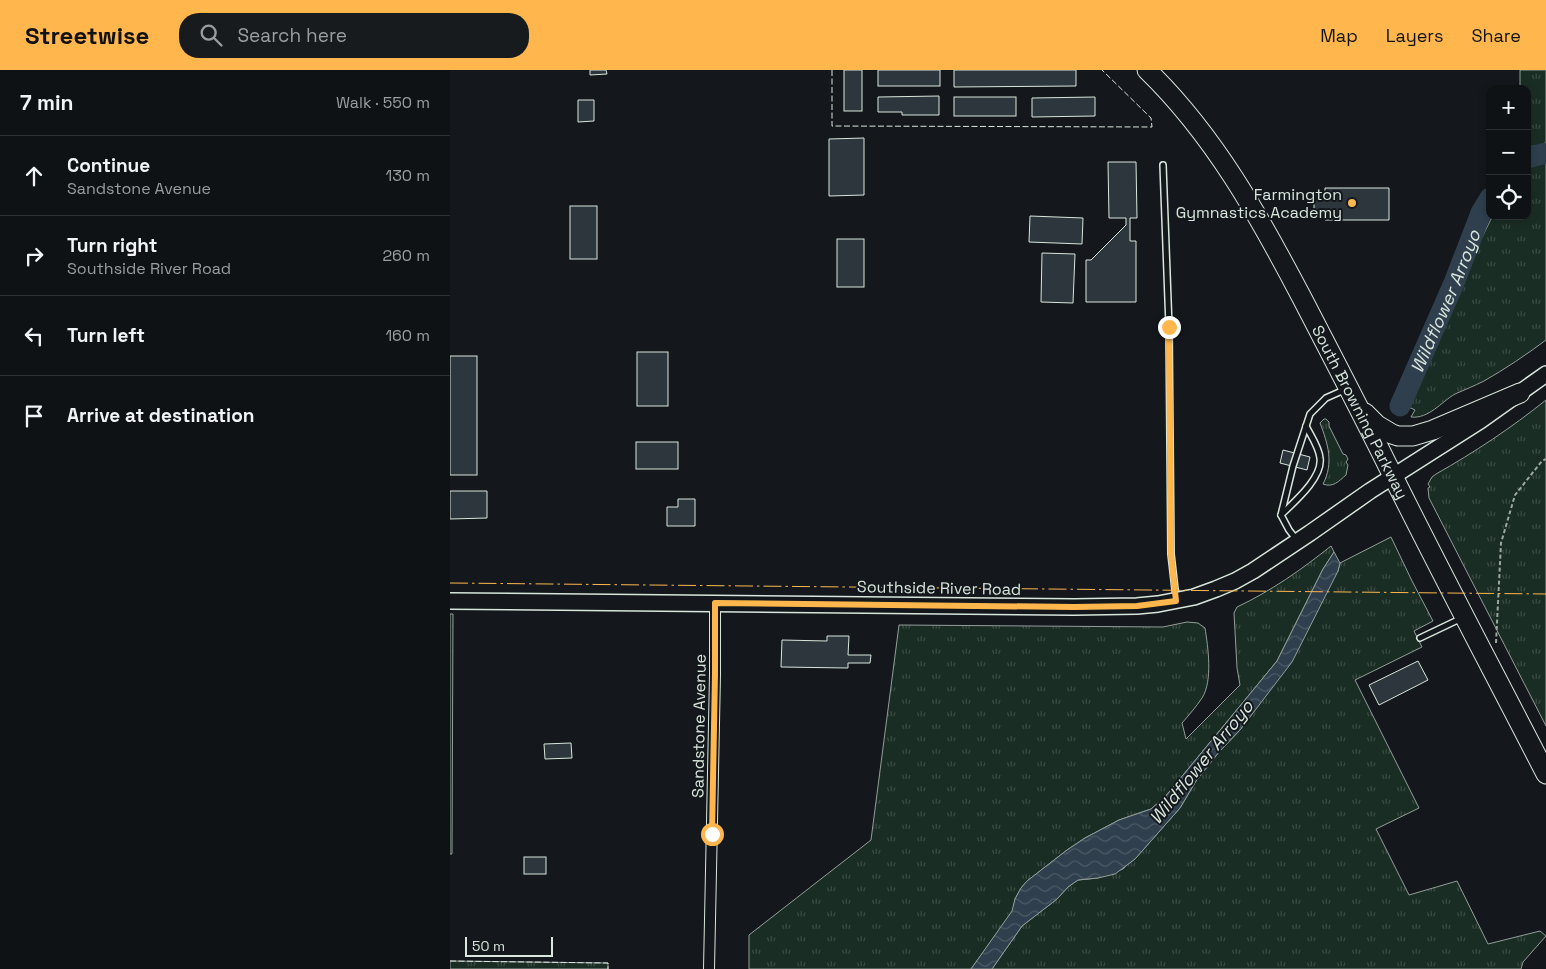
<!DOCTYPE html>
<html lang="en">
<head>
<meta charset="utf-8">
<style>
  :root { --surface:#0f1215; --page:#181b1e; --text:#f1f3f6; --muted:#9b9ea0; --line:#2f3234; --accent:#ffb74d }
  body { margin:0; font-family:"Space Grotesk",sans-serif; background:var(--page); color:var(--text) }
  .controls { position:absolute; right:15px; top:15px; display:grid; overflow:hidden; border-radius:10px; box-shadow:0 2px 8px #0003 }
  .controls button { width:45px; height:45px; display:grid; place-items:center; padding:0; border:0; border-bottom:1px solid var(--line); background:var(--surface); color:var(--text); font:25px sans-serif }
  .scale { position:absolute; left:15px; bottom:12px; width:88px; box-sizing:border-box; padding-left:5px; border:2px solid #d8e6dc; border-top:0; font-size:14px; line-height:18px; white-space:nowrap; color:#d8e6dc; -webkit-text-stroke:4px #14181c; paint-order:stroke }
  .stop { position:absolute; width:15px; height:15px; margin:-11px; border:4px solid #ffb74d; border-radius:50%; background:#fff }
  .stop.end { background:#ffb74d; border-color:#fff; box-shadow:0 1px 5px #0008 }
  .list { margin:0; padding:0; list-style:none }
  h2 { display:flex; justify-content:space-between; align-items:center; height:65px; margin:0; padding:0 20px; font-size:21px }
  h2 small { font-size:16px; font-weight:400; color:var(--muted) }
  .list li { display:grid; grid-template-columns:32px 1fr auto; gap:15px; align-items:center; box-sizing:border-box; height:80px; padding:0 20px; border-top:1px solid var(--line) }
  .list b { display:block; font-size:19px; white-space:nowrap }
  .list p { margin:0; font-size:16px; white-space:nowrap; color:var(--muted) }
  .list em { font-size:16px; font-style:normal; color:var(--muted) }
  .icon { flex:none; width:28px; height:28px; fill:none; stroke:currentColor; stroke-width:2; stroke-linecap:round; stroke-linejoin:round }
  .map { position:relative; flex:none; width:1096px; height:899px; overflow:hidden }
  header { display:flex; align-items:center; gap:30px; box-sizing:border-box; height:70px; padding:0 25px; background:var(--accent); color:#111 }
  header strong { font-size:24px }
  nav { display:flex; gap:28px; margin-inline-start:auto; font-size:18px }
  .search { width:350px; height:45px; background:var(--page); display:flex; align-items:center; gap:12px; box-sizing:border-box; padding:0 18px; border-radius:20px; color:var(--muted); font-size:19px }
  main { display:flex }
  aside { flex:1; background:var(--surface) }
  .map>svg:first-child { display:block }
</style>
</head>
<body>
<header>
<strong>Streetwise</strong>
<div class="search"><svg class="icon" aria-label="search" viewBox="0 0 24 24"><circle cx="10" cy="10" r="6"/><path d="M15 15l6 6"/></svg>Search here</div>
<nav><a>Map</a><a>Layers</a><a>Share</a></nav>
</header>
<main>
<aside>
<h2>7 min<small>Walk · 550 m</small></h2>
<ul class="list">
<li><svg class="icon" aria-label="ahead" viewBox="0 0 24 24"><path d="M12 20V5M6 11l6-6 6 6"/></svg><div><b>Continue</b><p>Sandstone Avenue</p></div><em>130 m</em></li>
<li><svg class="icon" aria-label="right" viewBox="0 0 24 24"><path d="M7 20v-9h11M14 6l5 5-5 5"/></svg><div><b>Turn right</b><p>Southside River Road</p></div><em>260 m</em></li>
<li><svg class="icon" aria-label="left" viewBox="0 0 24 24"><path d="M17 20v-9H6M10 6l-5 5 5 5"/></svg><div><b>Turn left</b></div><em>160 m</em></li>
<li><svg class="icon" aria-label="arrive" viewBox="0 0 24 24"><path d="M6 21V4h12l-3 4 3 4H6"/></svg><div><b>Arrive at destination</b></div></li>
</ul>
</aside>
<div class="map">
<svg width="1096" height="899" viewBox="0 0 1096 899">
  <defs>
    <pattern id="grass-tufts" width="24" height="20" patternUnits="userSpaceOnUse" patternTransform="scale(1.25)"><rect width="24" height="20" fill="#1a2d24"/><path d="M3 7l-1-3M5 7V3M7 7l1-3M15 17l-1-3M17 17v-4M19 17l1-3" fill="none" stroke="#3b4b43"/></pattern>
    <pattern id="water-waves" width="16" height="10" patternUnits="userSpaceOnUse" patternTransform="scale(1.25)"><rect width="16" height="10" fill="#2f3f4d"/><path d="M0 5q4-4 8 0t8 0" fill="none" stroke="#4c5b66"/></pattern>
  </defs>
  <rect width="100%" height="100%" fill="#14181c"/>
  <g fill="url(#grass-tufts)" stroke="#939e99">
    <polygon points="1070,0 1096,0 1096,72 1092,75 1077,77 1077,19 1070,19"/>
    <path d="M 1096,90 L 1096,270 C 1076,285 1055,299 1034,311 C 1024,316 1014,320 1005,324 C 991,332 979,349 961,347 L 965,340 L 961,338 L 957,339 L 969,309 L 1015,202 L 1042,147 L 1077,146 L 1077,95 Z"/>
    <path d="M 1096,330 L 1096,656 L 979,428 L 978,418 L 980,417 L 978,414 L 982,407 L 986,404 C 1025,382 1061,358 1096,330 Z"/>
    <path d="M 874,349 L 876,349 L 879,352 L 879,356 L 893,384 L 896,385 L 898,389 L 896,392 L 898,395 L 896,405 C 889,411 883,418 873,414 C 884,393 878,374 870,353 Z"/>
    <polygon points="941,467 962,511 983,551 964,561 972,577 905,610 969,738 926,759 959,825 1007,811 1038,874 1090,861 1096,866 1073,892 1071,899 542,899 572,856 607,829 618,817 628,810 648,808 673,799 678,794 685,789 730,738 746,711 769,682 790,660 812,629 879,516 888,501 890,493"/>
    <path d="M 881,476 L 884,482 L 873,499 L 827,591 L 715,727 L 701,739 L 669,750 L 635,768 L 617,780 L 577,811 L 571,818 L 565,829 L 563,841 L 521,899 L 299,899 L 299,865 L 421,770 L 449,555 L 713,557 L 737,552 L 748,553 L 755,558 C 758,577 763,611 752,628 C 746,637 739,645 732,653 L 736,669 L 790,615 L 787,598 L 784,543 L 787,537 C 821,521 851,500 881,476 Z"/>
    <polygon points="0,544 3,544 2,784 0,784"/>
    <polygon points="0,891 158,893 158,899 0,899"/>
  </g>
  <polygon fill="url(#water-waves)" stroke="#939e99" points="884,482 890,493 888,501 842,592 790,660 769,682 746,711 730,738 685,789 665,804 648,808 628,810 618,817 607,829 572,856 542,899 521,899 562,841 565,829 571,818 577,811 617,780 635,768 669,750 701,739 715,727 827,591 873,499"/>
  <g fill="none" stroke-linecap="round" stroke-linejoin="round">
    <g stroke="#2f3f4d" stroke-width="21">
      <polyline points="1077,88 1096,83"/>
      <path id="s1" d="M 950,336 L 1004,213 L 1031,143 L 1040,128"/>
    </g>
  </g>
  <g fill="#2c363c" stroke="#d8e6dc">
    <polygon points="140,0 156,0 157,4 140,5"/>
    <rect x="394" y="0" width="18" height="41"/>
    <rect x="428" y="0" width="62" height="16"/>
    <polygon points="504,0 626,0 626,16 504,17"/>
    <polygon points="489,26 489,45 452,45 452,42 428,42 428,27"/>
    <rect x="504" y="27" width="62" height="19"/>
    <polygon points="645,27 645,46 582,47 582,28"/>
    <polygon points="128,30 144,30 144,51 128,52"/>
    <polygon points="414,68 414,125 379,126 379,69"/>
    <polygon points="658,92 686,92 687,148 680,148 680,171 686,171 686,232 636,232 636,190 641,190 676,155 676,148 659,148"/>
    <polygon points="875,118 939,118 939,150 875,150 875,141 864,141 864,125 875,125"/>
    <rect x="120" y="136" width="27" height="53"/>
    <polygon points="580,146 633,148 632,174 579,172"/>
    <rect x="387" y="169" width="27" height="48"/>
    <polygon points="592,183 625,184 623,233 591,232"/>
    <rect x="187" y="282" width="31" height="54"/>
    <rect x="0" y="286" width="27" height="119"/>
    <rect x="186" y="372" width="42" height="27"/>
    <polygon points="833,380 860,387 857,400 830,393"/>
    <polygon points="0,421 37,421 37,448 0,449"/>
    <polygon points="228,429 245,429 245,456 217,456 217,437 228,437"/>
    <polygon points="377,566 399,566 398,585 421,585 420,593 398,593 398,598 331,597 332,570 377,571"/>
    <polygon points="968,591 978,610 929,635 919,615"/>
    <polygon points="121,673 122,688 95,689 94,674"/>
    <rect x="74" y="787" width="22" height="17"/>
  </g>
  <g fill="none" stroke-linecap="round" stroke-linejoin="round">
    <defs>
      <g id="lane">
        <polyline points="713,95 719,257 721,484 726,528"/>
        <path d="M 831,445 C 843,433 873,408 870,388 C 869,377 861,366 856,356"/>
        <polyline points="846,469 839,460 831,445 843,396 860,344 876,328 894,320"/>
        <polyline points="970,568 1012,548"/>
      </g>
      <polyline id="street" points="259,899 265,604 265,533"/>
      <polyline id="secondary" points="0,531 624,537 687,536 708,534 744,527 766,519 785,511 803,501 860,463 920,421 1030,351 1096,304"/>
      <g id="highway">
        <path id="s2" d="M 697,0 C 764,65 809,146 852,228 C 879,280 906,332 932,384 C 985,492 1041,597 1096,704"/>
        <polyline points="915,343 927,355 942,364 948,366 963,366 983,360 1070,323"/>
      </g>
    </defs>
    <use href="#lane" stroke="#d8e6dc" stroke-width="8"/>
    <use href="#street" stroke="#d8e6dc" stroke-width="12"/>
    <use href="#secondary" stroke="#d8e6dc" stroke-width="18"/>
    <use href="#highway" stroke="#d8e6dc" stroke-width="21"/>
    <polyline stroke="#9da8a2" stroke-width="2" stroke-dasharray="4 2.5" stroke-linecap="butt" points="1046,573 1051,473 1065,425 1092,391 1096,389"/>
    <use href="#lane" stroke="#14181c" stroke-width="5"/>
    <use href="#street" stroke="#14181c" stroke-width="10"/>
    <use href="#secondary" stroke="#14181c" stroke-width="15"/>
    <use href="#highway" stroke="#14181c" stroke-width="19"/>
    <g stroke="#d8e6dc" stroke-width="1" stroke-dasharray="6 2.5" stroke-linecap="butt">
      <polyline points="382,0 382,56 702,57 701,48 652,0"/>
      <polyline points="0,891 158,893 158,899"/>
    </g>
    <polyline stroke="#ffb74d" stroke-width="1" stroke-dasharray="18 4 2.5 4" stroke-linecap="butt" points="0,513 1096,524"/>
  </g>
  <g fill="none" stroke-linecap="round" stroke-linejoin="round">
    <polyline stroke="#ffb74d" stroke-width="6" points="262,764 265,604 265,533 624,537 687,536 726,531 721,484 719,257"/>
  </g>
  <circle fill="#ffb74d" stroke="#14181c" stroke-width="2" cx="902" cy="133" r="5"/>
  <g text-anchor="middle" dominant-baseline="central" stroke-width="4" stroke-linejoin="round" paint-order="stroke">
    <g font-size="16" fill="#d8e6dc" stroke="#14181c" text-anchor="end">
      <text x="892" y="124">Farmington<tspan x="892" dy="18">Gymnastics Academy</tspan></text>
    </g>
    <g font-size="16" fill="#d8e6dc" stroke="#14181c">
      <text stroke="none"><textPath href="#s2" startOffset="405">South Browning Parkway</textPath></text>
      <text transform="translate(489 518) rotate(1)">Southside River Road</text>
      <text transform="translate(249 656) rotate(-89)">Sandstone Avenue</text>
    </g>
    <g font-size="18" font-style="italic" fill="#d8e6dc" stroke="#14181c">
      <text stroke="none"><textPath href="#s1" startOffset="114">Wildflower Arroyo</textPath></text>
      <text transform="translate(751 692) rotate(-51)">Wildflower Arroyo</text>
    </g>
  </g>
</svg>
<div class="controls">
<button>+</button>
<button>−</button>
<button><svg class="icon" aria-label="locate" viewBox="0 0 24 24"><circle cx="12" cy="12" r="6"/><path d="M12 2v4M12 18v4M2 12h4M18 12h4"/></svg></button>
</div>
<div class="scale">50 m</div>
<div class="stop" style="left:262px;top:764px"></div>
<div class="stop end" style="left:719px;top:257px"></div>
</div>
</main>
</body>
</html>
